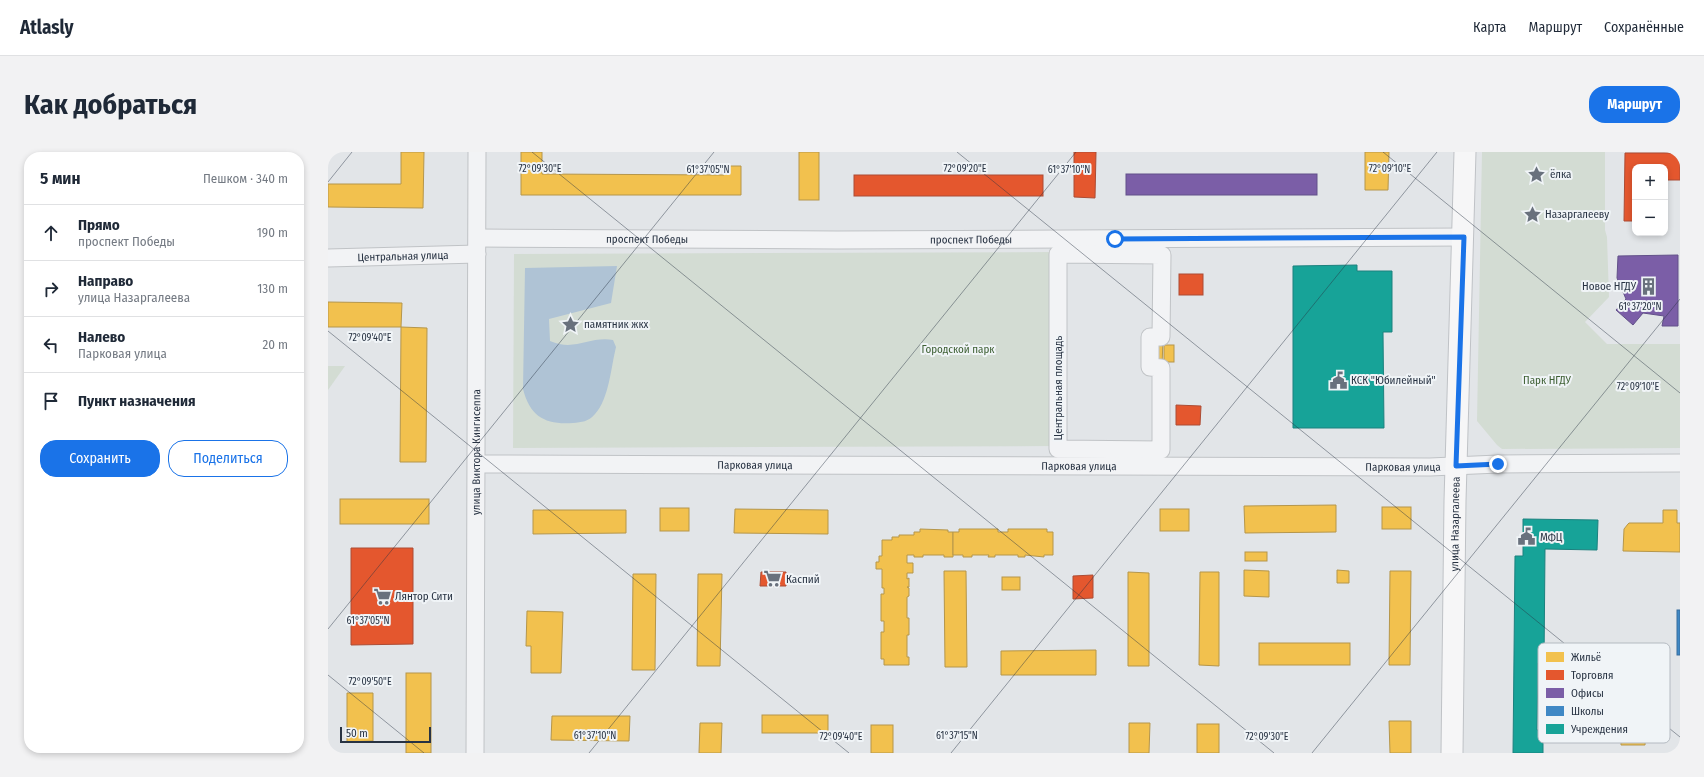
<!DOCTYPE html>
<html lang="ru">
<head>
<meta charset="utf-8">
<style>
  :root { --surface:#fff; --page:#f2f2f3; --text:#1f2937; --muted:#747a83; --line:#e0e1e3; --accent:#1a73e8 }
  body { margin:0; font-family:"Fira Sans Condensed",sans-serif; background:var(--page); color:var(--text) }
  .controls { position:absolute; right:12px; top:12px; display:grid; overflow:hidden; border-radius:8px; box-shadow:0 2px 6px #0003 }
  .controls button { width:36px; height:36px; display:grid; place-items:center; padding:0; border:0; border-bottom:1px solid var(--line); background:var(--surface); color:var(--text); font:20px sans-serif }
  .scale { position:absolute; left:12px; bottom:10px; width:91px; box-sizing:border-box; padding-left:4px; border:2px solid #283343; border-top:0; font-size:11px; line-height:14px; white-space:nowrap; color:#283343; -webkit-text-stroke:3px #f0f4f7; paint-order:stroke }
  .stop { position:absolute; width:12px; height:12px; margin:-9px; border:3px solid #1a73e8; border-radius:50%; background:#fff }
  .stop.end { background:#1a73e8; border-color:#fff; box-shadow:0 1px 4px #0008 }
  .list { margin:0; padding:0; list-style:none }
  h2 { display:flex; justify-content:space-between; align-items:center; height:52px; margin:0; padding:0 16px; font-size:17px }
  h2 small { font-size:13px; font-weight:400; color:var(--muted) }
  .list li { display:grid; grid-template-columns:26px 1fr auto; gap:12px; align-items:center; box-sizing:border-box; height:56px; padding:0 16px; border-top:1px solid var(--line) }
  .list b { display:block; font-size:15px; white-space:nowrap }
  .list p { margin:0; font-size:13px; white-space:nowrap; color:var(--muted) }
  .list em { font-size:13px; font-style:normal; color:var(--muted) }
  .actions { display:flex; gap:8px; padding:12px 16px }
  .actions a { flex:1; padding:9px 0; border:1px solid var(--accent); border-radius:16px; text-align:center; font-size:14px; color:var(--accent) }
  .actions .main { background:var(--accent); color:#fff }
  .icon { flex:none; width:22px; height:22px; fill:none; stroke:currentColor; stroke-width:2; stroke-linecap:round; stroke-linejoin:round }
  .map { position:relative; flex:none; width:1352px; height:601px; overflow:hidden; border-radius:16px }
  header { display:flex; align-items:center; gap:24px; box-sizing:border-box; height:56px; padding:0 20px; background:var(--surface); border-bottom:1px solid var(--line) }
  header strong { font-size:19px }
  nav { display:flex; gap:22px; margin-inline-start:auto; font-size:14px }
  .intro { display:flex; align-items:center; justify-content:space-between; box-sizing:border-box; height:96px; padding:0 24px }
  h1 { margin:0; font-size:28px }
  .button { padding:10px 18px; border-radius:16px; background:var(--accent); color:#fff; font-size:14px; font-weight:700 }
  main { display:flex; gap:24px; padding:0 24px }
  aside { flex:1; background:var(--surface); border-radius:16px; box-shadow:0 2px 6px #0003 }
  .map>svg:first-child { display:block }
</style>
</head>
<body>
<header>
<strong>Atlasly</strong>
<nav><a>Карта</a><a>Маршрут</a><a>Сохранённые</a></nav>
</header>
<div class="intro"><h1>Как добраться</h1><a class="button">Маршрут</a></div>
<main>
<aside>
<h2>5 мин<small>Пешком · 340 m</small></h2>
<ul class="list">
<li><svg class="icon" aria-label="ahead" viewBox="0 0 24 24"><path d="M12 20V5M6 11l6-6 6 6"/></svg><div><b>Прямо</b><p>проспект Победы</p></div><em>190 m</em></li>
<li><svg class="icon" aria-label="right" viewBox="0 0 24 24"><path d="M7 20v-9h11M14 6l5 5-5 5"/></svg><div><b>Направо</b><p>улица Назаргалеева</p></div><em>130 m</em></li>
<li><svg class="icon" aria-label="left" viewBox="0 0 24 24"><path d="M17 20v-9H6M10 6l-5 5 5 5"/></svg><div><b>Налево</b><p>Парковая улица</p></div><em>20 m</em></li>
<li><svg class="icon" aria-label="arrive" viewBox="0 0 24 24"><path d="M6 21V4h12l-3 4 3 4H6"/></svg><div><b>Пункт назначения</b></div></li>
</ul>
<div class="actions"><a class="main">Сохранить</a><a>Поделиться</a></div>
</aside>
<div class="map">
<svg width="1352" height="601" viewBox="0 0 1352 601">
  <rect width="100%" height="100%" fill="#e2e5e8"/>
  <g fill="#d3dcd3">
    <polygon points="1154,0 1277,0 1277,78 1279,85 1281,145 1257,170 1279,192 1352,192 1352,296 1174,297 1169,293 1149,269"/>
    <polygon points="729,100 728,294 185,296 186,102"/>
    <polygon points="0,214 17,214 0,238"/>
  </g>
  <path fill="#afc3d5" d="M 289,114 L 283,151 L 221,167 L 222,189 C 247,200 261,184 285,188 L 288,195 C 283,215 281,247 267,262 C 260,270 254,270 245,271 C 218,273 202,265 195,237 L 197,116 Z"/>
  <g fill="#f2c14e" stroke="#b5964b">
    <polygon points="73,0 96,0 95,56 0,55 0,32 73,32"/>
    <polygon points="193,0 214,0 214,22 396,23 396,14 413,14 413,43 193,43"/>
    <rect x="471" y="0" width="20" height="48"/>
    <polygon points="1037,0 1061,0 1060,38 1037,38"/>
    <polygon points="0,150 74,151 73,175 0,175"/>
    <polygon points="73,175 99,176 98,310 72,310"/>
    <polygon points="824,187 835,187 834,214 823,214"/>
    <rect x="836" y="193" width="10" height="17"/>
    <rect x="12" y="347" width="89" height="25"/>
    <polygon points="1008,353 1008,380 917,381 916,354"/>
    <rect x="1054" y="355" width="29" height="22"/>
    <rect x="332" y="356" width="29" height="23"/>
    <polygon points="407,357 500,358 500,382 406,381"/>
    <rect x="832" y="357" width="29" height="22"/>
    <polygon points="205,358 298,358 298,381 205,382"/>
    <polygon points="1335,358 1349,358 1349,371 1352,371 1352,400 1295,399 1296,377 1300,372 1301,371 1335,371"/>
    <polygon points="592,377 620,378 620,380 625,380 625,405 616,405 616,403 595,403 595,405 586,405 586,403 579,403 579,411 585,411 585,421 579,421 579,427 581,426 581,435 579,435 581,436 581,444 579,445 579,466 581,466 581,483 579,483 579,505 581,505 581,513 556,513 556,507 553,507 553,480 556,480 556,469 553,469 553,442 556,442 556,436 554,436 554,417 548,417 548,410 551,410 551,404 554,404 554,388 564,388 564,385 571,385 571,383 586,383 586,380 592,380"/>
    <polygon points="631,377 670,377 670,380 680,380 680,377 719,377 719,380 725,380 725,403 716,403 716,405 697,403 697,405 690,405 690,403 667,403 667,405 660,405 661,403 644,403 644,405 635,405 635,403 625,403 625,380 631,380"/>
    <rect x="917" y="400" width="22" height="9"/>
    <polygon points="916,418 941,419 941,445 916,444"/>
    <polygon points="1009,418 1021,419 1021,431 1009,431"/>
    <polygon points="616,419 638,419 639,515 617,515"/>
    <polygon points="1062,419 1083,419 1082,513 1061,513"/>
    <polygon points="800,420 821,421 821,514 800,514"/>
    <polygon points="872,420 891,420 891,514 871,513"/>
    <polygon points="305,422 328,422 327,518 304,518"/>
    <polygon points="370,422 394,422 392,514 369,514"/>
    <rect x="674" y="425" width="18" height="13"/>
    <polygon points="199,459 235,460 233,521 203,521 203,494 198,494"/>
    <rect x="931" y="491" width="91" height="22"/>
    <polygon points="768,498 768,523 673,523 673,499"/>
    <rect x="78" y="521" width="25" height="80"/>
    <polygon points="19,541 45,541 45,589 19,590"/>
    <rect x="434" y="563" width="66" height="18"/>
    <polygon points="224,564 302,564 301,589 223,588"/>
    <polygon points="1061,569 1083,569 1083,601 1062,601"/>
    <polygon points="372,571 394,571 393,601 371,601"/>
    <polygon points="801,571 822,571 821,601 801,601"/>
    <rect x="869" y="572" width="22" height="29"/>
    <rect x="543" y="573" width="22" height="28"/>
    <polygon points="1293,576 1318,577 1317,593 1293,593"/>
  </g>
  <g fill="#e4572e" stroke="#ac4c34">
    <polygon points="746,0 768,0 767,46 746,45"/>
    <polygon points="1297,1 1352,1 1352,28 1337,28 1337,15 1307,15 1307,69 1296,69"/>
    <rect x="526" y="23" width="189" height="21"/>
    <rect x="851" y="122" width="24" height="21"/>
    <polygon points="848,253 873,254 872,273 848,273"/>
    <polygon points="23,396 85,396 85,492 23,493"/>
    <polygon points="433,420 458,420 458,434 432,434"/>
    <polygon points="765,423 765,446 745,447 745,424"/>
  </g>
  <g fill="#7b5ea7" stroke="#625189">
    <rect x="798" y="22" width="191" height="21"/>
    <polygon points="1350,103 1350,174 1334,174 1336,164 1315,161 1305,173 1288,158 1298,147 1289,126 1290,104"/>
  </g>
  <rect fill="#3f88c5" stroke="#386e9e" x="1349" y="458" width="3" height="45"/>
  <g fill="#17a398" stroke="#1c817e">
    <polygon points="1029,113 1029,119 1064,119 1064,180 1055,180 1056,276 965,276 965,114"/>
    <polygon points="1195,367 1270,368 1269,398 1217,397 1216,511 1210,511 1209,578 1215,578 1215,601 1185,601 1187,404 1195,404"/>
  </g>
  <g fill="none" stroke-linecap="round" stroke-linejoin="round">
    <defs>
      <g id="minor">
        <path id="s1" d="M 150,86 L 509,88 L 1136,85"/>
        <polygon points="730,102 834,103 833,185 822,185 822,215 833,216 833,298 730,297"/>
        <path id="s2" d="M 0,106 L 149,102"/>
        <path id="s3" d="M 149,312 L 1102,315 L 1170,312 L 1352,311"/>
        <path id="s4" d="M 147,601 L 149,0"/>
      </g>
      <g id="major">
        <path id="s5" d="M 1124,601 L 1127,349 L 1137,0"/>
      </g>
    </defs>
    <use href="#minor" stroke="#c0c3c6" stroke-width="19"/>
    <use href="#major" stroke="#bfc2c6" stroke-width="23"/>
    <use href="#minor" stroke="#f2f3f5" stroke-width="17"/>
    <use href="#major" stroke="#f6f6f7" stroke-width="21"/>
  </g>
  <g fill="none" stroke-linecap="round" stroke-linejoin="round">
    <polyline stroke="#1a73e8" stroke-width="5" points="787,87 1136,85 1128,314 1170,312"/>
  </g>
  <path fill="none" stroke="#283343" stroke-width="1" stroke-opacity="0.45" d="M 204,0 L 946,601M 629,0 L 1352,585M 1055,0 L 1352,241M 0,30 L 24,0M 0,179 L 521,601M 0,477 L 386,0M 0,523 L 96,601M 261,601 L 748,0M 623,601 L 1109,0M 984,601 L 1352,147M 1346,601 L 1352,594"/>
  <defs>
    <symbol id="sight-bare" viewBox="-9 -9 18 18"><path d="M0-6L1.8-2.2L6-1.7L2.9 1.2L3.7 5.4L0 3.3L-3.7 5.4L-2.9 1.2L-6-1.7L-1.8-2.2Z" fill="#69717d" stroke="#f0f4f7" stroke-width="2.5" paint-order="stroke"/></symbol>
    <symbol id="building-bare" viewBox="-9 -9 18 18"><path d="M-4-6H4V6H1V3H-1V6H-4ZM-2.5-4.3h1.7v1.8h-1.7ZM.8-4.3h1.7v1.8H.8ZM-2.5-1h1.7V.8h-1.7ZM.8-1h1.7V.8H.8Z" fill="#69717d" stroke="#f0f4f7" stroke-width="2.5" paint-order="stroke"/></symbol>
    <symbol id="civic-bare" viewBox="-9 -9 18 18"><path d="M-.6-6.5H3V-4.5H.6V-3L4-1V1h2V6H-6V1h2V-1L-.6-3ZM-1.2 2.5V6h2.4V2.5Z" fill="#69717d" stroke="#f0f4f7" stroke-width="2.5" paint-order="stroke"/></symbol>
    <symbol id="supermarket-bare" viewBox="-9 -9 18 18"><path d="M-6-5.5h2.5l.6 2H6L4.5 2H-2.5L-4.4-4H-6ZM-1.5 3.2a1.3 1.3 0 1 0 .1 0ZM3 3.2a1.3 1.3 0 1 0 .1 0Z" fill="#69717d" stroke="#f0f4f7" stroke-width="2.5" paint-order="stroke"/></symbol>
  </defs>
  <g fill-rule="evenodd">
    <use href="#sight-bare" x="1196" y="10" width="25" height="25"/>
    <use href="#sight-bare" x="1192" y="50" width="25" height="25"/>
    <use href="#building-bare" x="1308" y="122" width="25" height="25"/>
    <use href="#sight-bare" x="230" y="160" width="25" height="25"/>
    <use href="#civic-bare" x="998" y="216" width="25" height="25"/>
    <use href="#civic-bare" x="1186" y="372" width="25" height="25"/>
    <use href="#supermarket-bare" x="432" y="414" width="25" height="25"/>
    <use href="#supermarket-bare" x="42" y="432" width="25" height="25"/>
  </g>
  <g text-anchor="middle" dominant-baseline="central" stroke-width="4" stroke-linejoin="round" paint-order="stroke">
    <g font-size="11" fill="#283343" stroke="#f0f4f7" text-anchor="start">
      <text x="1222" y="22">ёлка</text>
      <text x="1217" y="62">Назаргалееву</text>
      <text x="1308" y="134" text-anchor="end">Новое НГДУ</text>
      <text x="256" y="172">памятник жкх</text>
      <text x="1023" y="228">КСК "Юбилейный"</text>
      <text x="1212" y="385">МФЦ</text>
      <text x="458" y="427">Каспий</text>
      <text x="67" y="444">Лянтор Сити</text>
    </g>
    <g font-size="11" fill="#283343" stroke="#f0f4f7">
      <text stroke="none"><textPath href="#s1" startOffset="169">проспект Победы</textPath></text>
      <text stroke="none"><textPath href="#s1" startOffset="493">проспект Победы</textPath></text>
      <text stroke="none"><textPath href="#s2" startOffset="75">Центральная улица</textPath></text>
      <text transform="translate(730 236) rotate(-90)">Центральная площадь</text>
      <text stroke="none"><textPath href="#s4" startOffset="301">улица Виктора Кингисеппа</textPath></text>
      <text stroke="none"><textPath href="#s3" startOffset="278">Парковая улица</textPath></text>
      <text stroke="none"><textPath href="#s3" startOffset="602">Парковая улица</textPath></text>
      <text stroke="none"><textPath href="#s3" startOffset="926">Парковая улица</textPath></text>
      <text stroke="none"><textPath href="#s5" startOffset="229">улица Назаргалеева</textPath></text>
    </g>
    <g font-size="11" fill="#3e6034" stroke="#f0f4f7">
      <text x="630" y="197">Городской парк</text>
      <text x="1219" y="228">Парк НГДУ</text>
    </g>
  </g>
  <rect x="1210" y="491" width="132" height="100" rx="6" fill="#f0f4f7" stroke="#b4bac1" stroke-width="1"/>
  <rect x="1218" y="500" width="18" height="10" fill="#f2c14e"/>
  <rect x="1218" y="518" width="18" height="10" fill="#e4572e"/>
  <rect x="1218" y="536" width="18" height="10" fill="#7b5ea7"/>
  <rect x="1218" y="554" width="18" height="10" fill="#3f88c5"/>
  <rect x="1218" y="572" width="18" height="10" fill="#17a398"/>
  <g font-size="11" fill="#283343">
    <text x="1243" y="509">Жильё</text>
    <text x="1243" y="527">Торговля</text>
    <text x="1243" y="545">Офисы</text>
    <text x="1243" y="563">Школы</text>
    <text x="1243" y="581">Учреждения</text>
  </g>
  <g font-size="10" text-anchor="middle" fill="#283343" stroke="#f0f4f7" stroke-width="4" stroke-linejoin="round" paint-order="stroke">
    <text x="1062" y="20">72°09'10"E</text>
    <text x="212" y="20">72°09'30"E</text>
    <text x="637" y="20">72°09'20"E</text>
    <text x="380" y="21">61°37'05"N</text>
    <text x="741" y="21">61°37'10"N</text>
    <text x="1312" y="158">61°37'20"N</text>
    <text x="42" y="189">72°09'40"E</text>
    <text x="1310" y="238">72°09'10"E</text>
    <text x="40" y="472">61°37'05"N</text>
    <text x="42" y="533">72°09'50"E</text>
    <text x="267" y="587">61°37'10"N</text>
    <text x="629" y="587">61°37'15"N</text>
    <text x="513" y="588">72°09'40"E</text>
    <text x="939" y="588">72°09'30"E</text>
  </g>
</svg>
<div class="controls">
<button>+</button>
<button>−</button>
</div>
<div class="scale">50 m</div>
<div class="stop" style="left:787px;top:87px"></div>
<div class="stop end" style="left:1170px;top:312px"></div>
</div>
</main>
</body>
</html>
